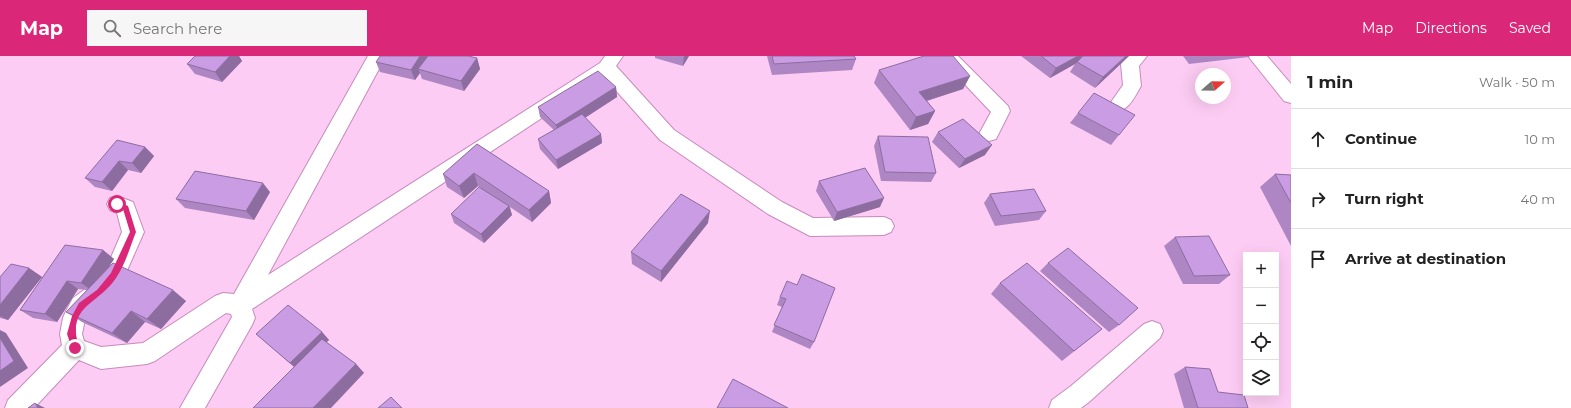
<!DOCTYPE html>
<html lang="en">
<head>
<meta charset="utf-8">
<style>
  :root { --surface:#fff; --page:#f6f6f6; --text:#222; --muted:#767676; --line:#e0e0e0; --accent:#db2777 }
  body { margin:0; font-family:Montserrat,sans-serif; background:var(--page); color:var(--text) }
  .controls { position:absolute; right:12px; bottom:12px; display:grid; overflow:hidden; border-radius:0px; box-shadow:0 4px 16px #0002 }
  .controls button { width:36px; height:36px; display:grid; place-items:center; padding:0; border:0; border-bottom:1px solid var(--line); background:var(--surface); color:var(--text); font:20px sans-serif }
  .compass { position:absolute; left:1195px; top:12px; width:36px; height:36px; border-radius:50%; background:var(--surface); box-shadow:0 4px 16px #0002; rotate:70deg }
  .stop { position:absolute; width:12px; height:12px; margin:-9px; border:3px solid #db2777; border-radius:50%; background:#fff }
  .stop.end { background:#db2777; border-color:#fff; box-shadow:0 1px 4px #0008 }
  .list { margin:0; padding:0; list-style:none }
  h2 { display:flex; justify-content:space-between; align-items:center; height:52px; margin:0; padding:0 16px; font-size:17px }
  h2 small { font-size:13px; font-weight:400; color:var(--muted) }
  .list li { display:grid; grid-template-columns:26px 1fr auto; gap:12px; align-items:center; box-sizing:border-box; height:60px; padding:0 16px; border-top:1px solid var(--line) }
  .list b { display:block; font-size:15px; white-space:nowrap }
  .list em { font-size:13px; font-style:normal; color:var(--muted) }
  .icon { flex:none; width:22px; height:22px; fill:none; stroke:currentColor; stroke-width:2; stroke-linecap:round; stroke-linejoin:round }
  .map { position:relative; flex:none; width:1291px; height:352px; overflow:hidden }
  header { display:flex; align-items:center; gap:24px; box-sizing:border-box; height:56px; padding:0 20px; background:var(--accent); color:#fff }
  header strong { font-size:19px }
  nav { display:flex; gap:22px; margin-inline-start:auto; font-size:14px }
  .search { width:280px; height:36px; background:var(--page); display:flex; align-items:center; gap:10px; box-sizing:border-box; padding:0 14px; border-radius:0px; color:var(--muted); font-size:15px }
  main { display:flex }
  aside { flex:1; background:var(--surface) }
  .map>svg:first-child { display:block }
</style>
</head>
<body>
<header>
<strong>Map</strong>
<div class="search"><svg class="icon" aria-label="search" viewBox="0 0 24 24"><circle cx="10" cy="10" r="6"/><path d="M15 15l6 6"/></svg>Search here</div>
<nav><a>Map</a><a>Directions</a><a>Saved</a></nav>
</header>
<main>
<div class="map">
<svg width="1291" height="352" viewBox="0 0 1291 352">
  <rect width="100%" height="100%" fill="#fdccf4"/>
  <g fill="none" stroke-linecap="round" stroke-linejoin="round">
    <defs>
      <g id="street">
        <polygon points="368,0 386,0 268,219 600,7 605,0 623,0 616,10 674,74 782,146 813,162 884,161 891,164 894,170 891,176 884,179 810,180 768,158 660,84 604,21 252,253 255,262 252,269 205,352 180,352 232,261 231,258 226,257 155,305 147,308 101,313 79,304 34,352 5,352 8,344 62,289 60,278 63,262 66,255 73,242 91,229 106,213 122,176 117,157 110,154 107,148 110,142 117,140 133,146 144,176 122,226 107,243 89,256 85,263 82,278 84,285 101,291 143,287 215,240 223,237 234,238"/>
        <polygon points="938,0 958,0 1008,50 1010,55 996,83 989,85 982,83 979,78 991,56"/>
        <path d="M 1127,0 L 1147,0 L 1139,10 L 1141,30 C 1134,42 1127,59 1111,54 L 1109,49 L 1123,29 L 1121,8 Z"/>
        <polygon points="1248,0 1267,0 1291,28 1291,47 1284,45"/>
        <polygon points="1152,265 1160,268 1163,275 1160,282 1089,346 1081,352 1049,352 1052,344 1071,330 1144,268"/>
      </g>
    </defs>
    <use href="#street" stroke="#c58bbc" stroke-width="2"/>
    <use href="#street" fill="#fff" fill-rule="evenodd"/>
  </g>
  <g fill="#ad86c3">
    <polygon points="195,0 239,0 242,5 222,26 195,18 187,8"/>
    <polygon points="655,0 689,0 683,10 655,2"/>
    <polygon points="767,0 854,0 856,3 852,14 772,19"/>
    <polygon points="1021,0 1129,0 1095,32 1070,16 1075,8 1050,22"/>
    <polygon points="1183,0 1250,0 1249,1 1189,8"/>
    <polygon points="477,2 480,13 464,35 422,23 420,17 415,24 380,16 376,6"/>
    <polygon points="879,14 970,20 963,33 927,45 935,55 928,68 910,74 874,27"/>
    <polygon points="616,31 617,41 585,62 601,78 602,87 558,113 540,93 538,83 554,74 540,61 538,51"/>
    <polygon points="1078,57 1119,79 1111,89 1070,67"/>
    <polygon points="938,76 985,99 959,112 932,86"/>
    <polygon points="878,80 936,117 931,126 881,125 874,90"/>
    <polygon points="477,88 549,135 551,147 532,166 510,151 512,159 484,187 454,167 451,158 481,132 478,130 464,142 447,131 443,118"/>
    <polygon points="145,91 154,100 141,117 128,114 112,135 95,131 85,122"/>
    <polygon points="1275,118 1291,119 1291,190 1260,131"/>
    <polygon points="819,125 880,151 834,165 816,135"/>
    <polygon points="270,136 254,164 185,152 176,143"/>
    <polygon points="990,138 1046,155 1039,164 995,170 984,147"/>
    <polygon points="708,167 661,226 632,208 631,196"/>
    <polygon points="1175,181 1230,219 1219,228 1183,228 1164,190"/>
    <polygon points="103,194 114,203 107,214 186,245 161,273 145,266 127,287 82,266 66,256 87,234 78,233 57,266 33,262 20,254"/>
    <polygon points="1048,207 1119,269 1109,276 1040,215"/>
    <polygon points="29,212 42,221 8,264 0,262 0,221"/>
    <polygon points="1000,227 1102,273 1062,305 991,238"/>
    <polygon points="797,229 814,286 810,293 772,276 782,251 777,249 780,241"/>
    <polygon points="322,276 329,284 326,286 356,308 364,317 294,311 256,278"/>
    <polygon points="1185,311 1218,336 1248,352 1184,352 1174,318"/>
  </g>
  <g fill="#8d6d9f">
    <polygon points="230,0 239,0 242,5 222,26 215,16"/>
    <polygon points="420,0 429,0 418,13 420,17 415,24 411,14"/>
    <polygon points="684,0 689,0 683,10"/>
    <polygon points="1078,0 1087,0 1077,6 1075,8 1050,22 1056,12"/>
    <polygon points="1126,0 1129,0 1095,32 1103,21"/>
    <polygon points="477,2 480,13 464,35 461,25"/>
    <polygon points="970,20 963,33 913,49 919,36"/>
    <polygon points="616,31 617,41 558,79 556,69"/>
    <polygon points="935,55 928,68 910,74 916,61"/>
    <polygon points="601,78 602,87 558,113 556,104"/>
    <polygon points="992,89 985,99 959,112 965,103"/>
    <polygon points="145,91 154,100 141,117 132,107"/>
    <polygon points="119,105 128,114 112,135 102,126"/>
    <polygon points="474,117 478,130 464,142 459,130"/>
    <polygon points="263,127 270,136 254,164 246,155"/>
    <polygon points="549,135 551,147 532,166 529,154"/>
    <polygon points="884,142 880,151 834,165 837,156"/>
    <polygon points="509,150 512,159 484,187 481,178"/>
    <polygon points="710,155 708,167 661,226 661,215"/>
    <polygon points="103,194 114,203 93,235 81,227"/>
    <polygon points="29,212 42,221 8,264 0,260 0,249"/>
    <polygon points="67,225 78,233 57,266 45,258"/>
    <polygon points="173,234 186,245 161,273 147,263"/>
    <polygon points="131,255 145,266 127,287 112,277"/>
    <polygon points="0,274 6,277 28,312 0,331"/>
    <polygon points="322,276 329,284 298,314 290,307"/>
    <polygon points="356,308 364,317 331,352 313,352"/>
    <polygon points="35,347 45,352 38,352"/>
  </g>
  <g fill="#c99ce3" stroke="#8d6d9f">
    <polygon points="195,0 230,0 215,16 187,8"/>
    <polygon points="380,0 420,0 411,14 376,6"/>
    <polygon points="428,0 468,0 477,2 461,25 418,13"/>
    <polygon points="772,0 854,0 856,3 774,8"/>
    <polygon points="924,0 953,0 970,20 919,36 935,55 916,61 879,14"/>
    <polygon points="1041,0 1078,0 1056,12"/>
    <polygon points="1083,0 1126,0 1103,21 1077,6"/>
    <polygon points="598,15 616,31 556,69 538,51"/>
    <polygon points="1094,37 1135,59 1119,79 1078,57"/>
    <polygon points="582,58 601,78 556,104 538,83"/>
    <polygon points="963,63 992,89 965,103 938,76"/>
    <polygon points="878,80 928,81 936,117 885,116"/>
    <polygon points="117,84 145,91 132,107 119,105 102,126 85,122"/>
    <polygon points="477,88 549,135 529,154 474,117 459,130 443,118"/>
    <polygon points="865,112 884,142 837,156 819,125"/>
    <polygon points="195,115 263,127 246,155 176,143"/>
    <polygon points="1275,118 1291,119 1291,147"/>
    <polygon points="479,131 509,150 481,178 451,158"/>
    <polygon points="1034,133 1046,155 1001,160 990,138"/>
    <polygon points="681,138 710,155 661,215 631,196"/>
    <polygon points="1209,180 1230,219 1194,220 1175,181"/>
    <polygon points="65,189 103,194 81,227 67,225 45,258 20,254"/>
    <polygon points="1068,192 1138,252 1119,269 1048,207"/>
    <polygon points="113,207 173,234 147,263 131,255 112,277 66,256"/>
    <polygon points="1027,207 1102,273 1074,295 1000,227"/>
    <polygon points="11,208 29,212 0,249 0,221"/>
    <polygon points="802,218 835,232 814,286 774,269 786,243 780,241 787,225 797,229"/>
    <polygon points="288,249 322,276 290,307 256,278"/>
    <polygon points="0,282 14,305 0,315"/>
    <polygon points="322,283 356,308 313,352 253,352"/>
    <polygon points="1185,311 1210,313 1218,336 1244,339 1248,352 1198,352"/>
    <polygon points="733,323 788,352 717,352"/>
    <polygon points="391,341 402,352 378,352"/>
    <polygon points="35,347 38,352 28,352"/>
  </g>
  <path fill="#db2777" d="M 117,145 L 128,150 L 136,176 C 130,191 125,209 116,222 C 97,250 66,249 79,292 L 75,295 L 72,292 L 67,278 L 72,260 L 79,247 L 97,234 L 111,217 L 130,176 L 123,153 L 113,148 Z"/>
</svg>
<div class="controls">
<button>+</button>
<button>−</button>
<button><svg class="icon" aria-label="locate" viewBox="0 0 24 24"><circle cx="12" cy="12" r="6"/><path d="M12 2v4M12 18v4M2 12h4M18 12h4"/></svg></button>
<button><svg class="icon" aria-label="layers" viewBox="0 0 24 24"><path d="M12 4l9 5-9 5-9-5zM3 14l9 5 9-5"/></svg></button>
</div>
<svg class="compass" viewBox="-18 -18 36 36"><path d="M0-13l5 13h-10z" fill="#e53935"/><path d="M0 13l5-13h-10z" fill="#767676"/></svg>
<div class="stop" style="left:117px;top:148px"></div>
<div class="stop end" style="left:75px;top:292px"></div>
</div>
<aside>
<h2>1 min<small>Walk · 50 m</small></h2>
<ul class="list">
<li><svg class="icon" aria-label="ahead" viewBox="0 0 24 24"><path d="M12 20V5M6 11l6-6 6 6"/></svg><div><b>Continue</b></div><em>10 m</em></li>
<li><svg class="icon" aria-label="right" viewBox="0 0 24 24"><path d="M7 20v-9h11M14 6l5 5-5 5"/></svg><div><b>Turn right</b></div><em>40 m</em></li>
<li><svg class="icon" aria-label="arrive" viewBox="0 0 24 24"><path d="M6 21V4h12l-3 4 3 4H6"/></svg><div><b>Arrive at destination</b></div></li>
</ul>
</aside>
</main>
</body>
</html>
